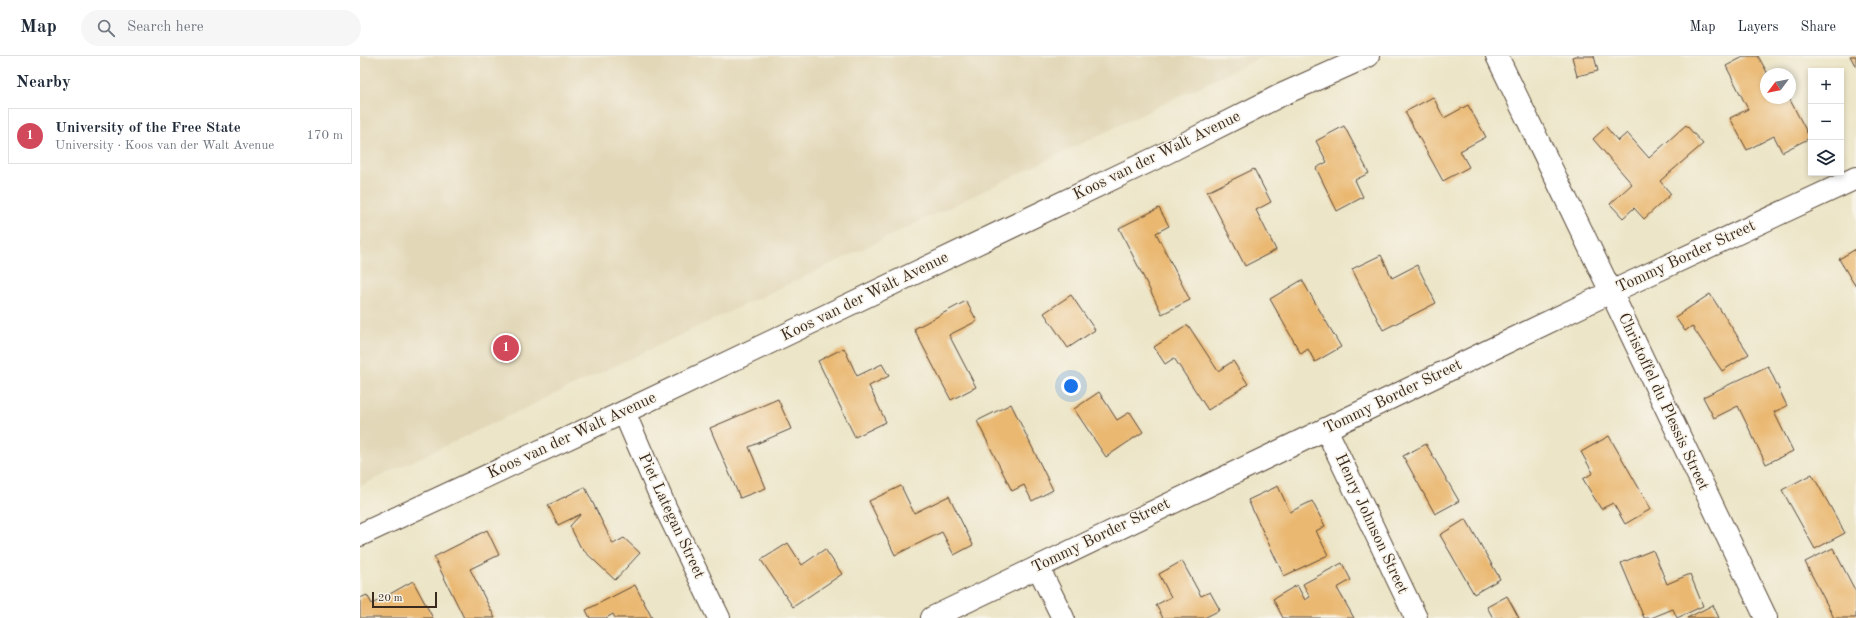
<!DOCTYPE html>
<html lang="en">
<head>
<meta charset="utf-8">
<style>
  :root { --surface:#fff; --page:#f6f6f7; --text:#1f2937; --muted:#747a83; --line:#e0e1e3; --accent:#d1495b }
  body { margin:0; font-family:"Old Standard TT",serif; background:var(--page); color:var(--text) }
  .controls { position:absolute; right:12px; top:12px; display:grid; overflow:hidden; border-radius:0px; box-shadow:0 2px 6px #0003 }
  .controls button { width:36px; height:36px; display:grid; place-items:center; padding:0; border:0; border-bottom:1px solid var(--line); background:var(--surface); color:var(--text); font:20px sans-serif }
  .compass { position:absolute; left:1400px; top:12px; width:36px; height:36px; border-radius:50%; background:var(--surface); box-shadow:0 2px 6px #0003; rotate:238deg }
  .scale { position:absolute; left:12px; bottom:10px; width:65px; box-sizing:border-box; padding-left:4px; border:2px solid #3b2a1e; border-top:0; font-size:11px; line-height:14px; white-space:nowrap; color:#3b2a1e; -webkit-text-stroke:3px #f7f3e8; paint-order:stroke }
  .you { position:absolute; left:711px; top:330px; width:14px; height:14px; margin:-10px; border:3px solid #fff; border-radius:50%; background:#1a73e8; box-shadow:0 0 0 6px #1a73e833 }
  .badge { display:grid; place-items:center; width:26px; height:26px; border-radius:50%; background:var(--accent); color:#fff; font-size:13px; font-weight:700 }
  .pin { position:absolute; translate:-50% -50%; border:2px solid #fff; box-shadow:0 1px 4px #0006 }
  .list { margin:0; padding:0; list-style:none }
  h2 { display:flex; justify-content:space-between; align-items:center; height:52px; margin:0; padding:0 16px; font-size:17px }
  h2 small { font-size:13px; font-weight:400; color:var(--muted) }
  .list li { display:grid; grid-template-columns:26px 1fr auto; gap:12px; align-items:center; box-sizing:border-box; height:56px; margin:0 8px 8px; padding:0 8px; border:1px solid var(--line); border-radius:0px }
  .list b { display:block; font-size:15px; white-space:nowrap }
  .list p { margin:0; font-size:13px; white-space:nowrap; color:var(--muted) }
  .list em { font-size:13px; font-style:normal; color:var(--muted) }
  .icon { flex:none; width:22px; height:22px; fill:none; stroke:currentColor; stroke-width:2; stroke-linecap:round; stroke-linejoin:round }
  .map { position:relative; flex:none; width:1496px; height:562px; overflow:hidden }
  header { display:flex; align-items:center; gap:24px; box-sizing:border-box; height:56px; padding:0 20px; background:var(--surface); border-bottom:1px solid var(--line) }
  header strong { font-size:19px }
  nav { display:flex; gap:22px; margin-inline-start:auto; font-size:14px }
  .search { width:280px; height:36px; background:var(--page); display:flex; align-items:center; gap:10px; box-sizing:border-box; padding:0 14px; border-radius:22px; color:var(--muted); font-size:15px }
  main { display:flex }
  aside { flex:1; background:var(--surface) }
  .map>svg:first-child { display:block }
</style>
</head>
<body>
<header>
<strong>Map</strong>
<div class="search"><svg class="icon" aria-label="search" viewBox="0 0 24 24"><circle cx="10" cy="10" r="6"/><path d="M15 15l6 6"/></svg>Search here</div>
<nav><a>Map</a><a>Layers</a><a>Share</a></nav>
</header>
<main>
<aside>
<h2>Nearby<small></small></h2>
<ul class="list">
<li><span class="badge">1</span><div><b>University of the Free State</b><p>University · Koos van der Walt Avenue</p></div><em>170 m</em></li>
</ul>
</aside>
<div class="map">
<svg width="1496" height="562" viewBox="0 0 1496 562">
  <rect width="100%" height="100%" fill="#f7f3e8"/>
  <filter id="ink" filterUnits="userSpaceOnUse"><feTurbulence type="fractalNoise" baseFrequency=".025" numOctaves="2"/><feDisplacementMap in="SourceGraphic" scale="8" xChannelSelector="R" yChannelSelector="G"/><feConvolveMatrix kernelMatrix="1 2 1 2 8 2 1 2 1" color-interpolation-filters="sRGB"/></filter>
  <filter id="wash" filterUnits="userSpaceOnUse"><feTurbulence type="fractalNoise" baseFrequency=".012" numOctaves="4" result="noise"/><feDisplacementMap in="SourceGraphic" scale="16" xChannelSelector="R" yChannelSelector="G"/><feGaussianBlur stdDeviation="0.9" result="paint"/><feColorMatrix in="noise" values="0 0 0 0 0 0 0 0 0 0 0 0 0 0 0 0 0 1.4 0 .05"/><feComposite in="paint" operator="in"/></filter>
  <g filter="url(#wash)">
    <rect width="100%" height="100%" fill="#ece5c7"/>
    <polygon fill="#e2d7b7" points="0,0 903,0 490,199 0,430"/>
    <g id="blocks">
      <g fill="#eab871">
        <polygon points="1215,0 1234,0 1238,15 1217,20 1212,1"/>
        <polygon points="1385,0 1398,0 1408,18 1406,18 1406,42 1429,42 1450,82 1422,96 1414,80 1387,94 1370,62 1388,53 1366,10"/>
        <polygon points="1490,0 1496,0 1496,11"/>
        <polygon points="1073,41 1084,62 1108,49 1126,81 1100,95 1109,111 1083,125 1045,56"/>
        <polygon points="1326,69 1343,88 1300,125 1311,138 1284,163 1274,152 1263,162 1250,148 1272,128 1233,83 1246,71 1258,85 1267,77 1289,102"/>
        <polygon points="984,70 1009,117 995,124 1003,141 977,155 956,112 967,106 956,85"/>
        <polygon points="894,113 911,146 896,154 916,194 885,210 847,136"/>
        <polygon points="799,152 809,170 796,177 830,244 802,258 759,172"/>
        <polygon points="1496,193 1496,231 1479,203"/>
        <polygon points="1021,199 1032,222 1057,209 1076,247 1023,274 992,213"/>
        <polygon points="942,224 981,291 955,306 948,293 941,298 910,243"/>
        <polygon points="1350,238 1389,298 1362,315 1332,270 1325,275 1315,261"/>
        <polygon points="711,239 735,274 708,292 684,257"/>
        <polygon points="606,245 617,265 589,279 616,331 591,344 554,273"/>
        <polygon points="828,269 858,315 873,305 888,328 848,354 814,302 805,308 794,291"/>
        <polygon points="484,292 497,320 522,308 529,320 509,330 526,366 495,381 458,305"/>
        <polygon points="1408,310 1427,350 1414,356 1433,395 1406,408 1378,350 1354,362 1343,341"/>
        <polygon points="739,336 757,364 770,356 783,376 746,401 714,353"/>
        <polygon points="418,343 431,373 389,391 406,432 380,442 350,372"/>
        <polygon points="651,348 693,434 672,445 664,429 652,435 617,365"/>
        <polygon points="1249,380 1291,453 1265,468 1253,447 1241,453 1223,423 1233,417 1221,396"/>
        <polygon points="1066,388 1099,445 1075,458 1043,400"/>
        <polygon points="1452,418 1485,477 1455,493 1422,434"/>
        <polygon points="541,430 554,457 589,440 613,489 594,499 582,476 535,499 509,445"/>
        <polygon points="918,430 930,456 952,445 965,470 956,475 968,499 924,520 888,444"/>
        <polygon points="225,431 253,488 264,482 280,497 255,524 221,492 210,470 221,458 198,469 188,449"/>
        <polygon points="1106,463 1140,523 1114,538 1080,479"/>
        <polygon points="127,474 139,499 110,513 135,562 104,562 74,501"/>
        <polygon points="428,487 442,509 465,493 482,518 433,551 401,504"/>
        <polygon points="1473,492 1496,536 1496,562 1474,562 1445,506"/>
        <polygon points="1293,494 1307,528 1330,518 1343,550 1317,562 1313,553 1291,562 1284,562 1261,507"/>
        <polygon points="822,505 841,540 850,536 860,554 844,562 803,562 796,549 811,541 799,518"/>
        <polygon points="982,507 991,524 977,532 994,562 923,562 913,543 937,529 945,544 950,541 943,528"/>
        <polygon points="53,525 73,562 0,562 0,542 7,539 12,548"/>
        <polygon points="275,529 292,562 255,562 253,558 246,562 230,562 226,554"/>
        <polygon points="1147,540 1159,562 1133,562 1127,551"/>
        <polygon points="1353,549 1359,562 1327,562"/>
      </g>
    </g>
  </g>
  <g filter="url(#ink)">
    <use href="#blocks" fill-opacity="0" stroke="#564637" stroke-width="1"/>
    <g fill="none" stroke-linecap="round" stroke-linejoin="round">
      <defs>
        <g id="minor">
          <polyline points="1137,0 1251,236 1406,562"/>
          <polyline points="264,356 306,453 359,562"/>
          <polyline points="966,373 1056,562"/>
          <polyline points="0,479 264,356 802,99 921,39 1008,0"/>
          <polyline points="678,511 703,562"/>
          <polyline points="572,562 1251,236 1496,122"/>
        </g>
      </defs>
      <use href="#minor" stroke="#564637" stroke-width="24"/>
      <use href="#minor" stroke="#fff" stroke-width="22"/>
    </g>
  </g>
  <g text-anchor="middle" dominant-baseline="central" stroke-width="3" stroke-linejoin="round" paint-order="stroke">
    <g font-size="16" fill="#3b2a1e" stroke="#f7f3e8">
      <text transform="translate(797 100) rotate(-26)">Koos van der Walt Avenue</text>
      <text transform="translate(1326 201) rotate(-25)">Tommy Border Street</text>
      <text transform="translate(505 241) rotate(-26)">Koos van der Walt Avenue</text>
      <text transform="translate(1033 341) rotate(-26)">Tommy Border Street</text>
      <text transform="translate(1303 346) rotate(65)">Christoffel du Plessis Street</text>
      <text transform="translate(212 380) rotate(-25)">Koos van der Walt Avenue</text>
      <text transform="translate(311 460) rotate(65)">Piet Lategan Street</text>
      <text transform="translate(1011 468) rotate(65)">Henry Johnson Street</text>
      <text transform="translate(741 480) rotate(-26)">Tommy Border Street</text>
    </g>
  </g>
</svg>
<div class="controls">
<button>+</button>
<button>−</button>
<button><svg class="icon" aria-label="layers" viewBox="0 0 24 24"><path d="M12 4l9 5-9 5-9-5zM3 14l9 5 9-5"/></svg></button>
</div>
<svg class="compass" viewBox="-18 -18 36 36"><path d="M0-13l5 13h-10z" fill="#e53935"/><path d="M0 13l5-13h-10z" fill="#747a83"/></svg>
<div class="scale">20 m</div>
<div class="you"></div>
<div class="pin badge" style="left:146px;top:292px">1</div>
</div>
</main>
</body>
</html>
